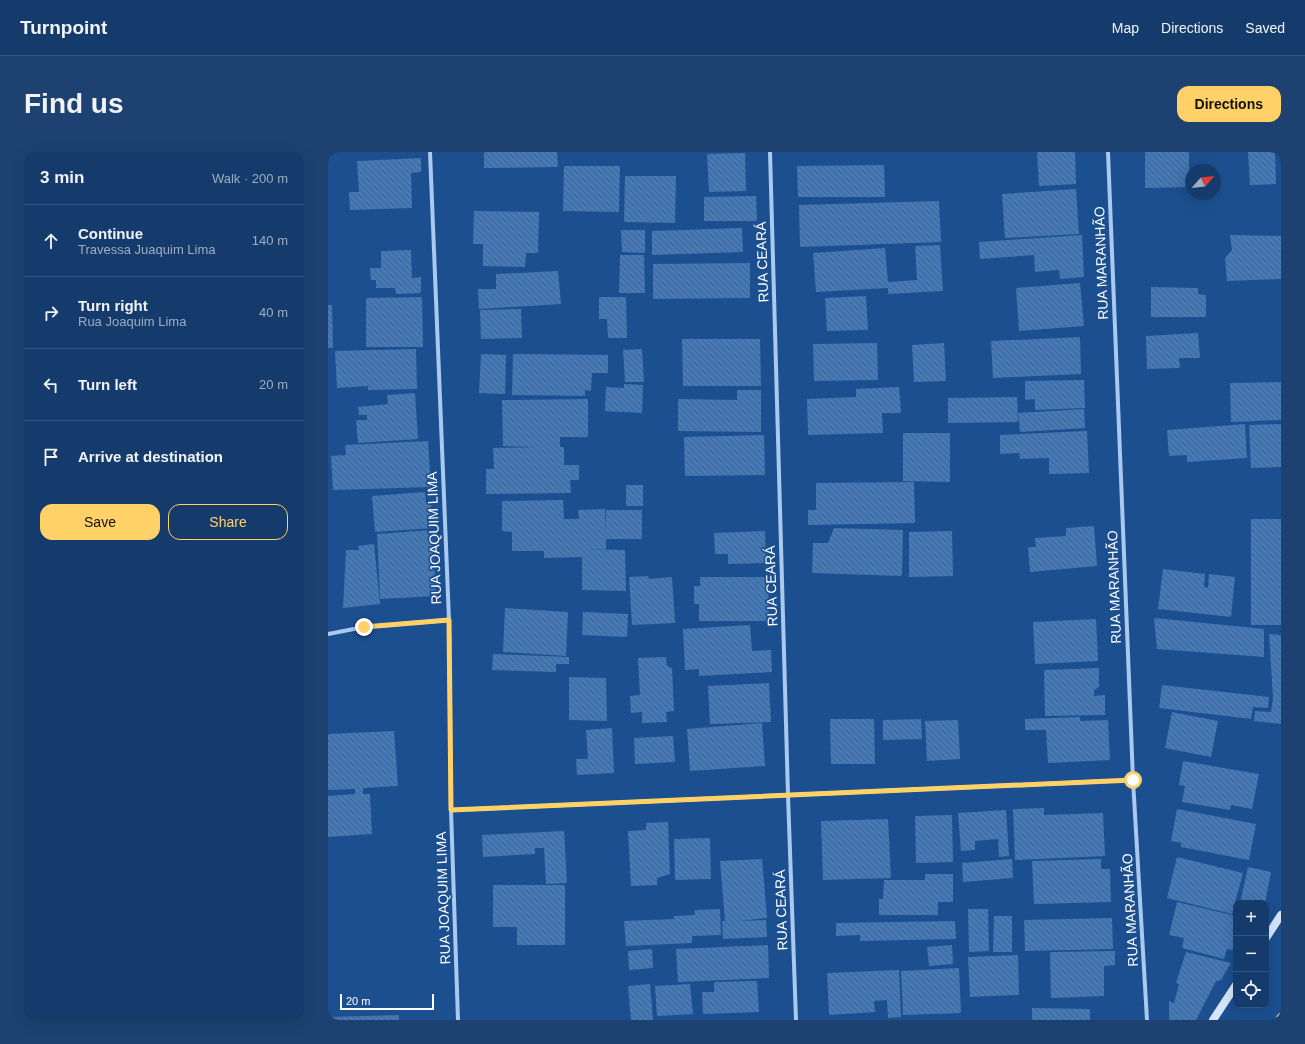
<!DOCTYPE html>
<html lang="en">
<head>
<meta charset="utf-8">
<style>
  :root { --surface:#143b6b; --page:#1d4271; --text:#f1f3f6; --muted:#9dadc1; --line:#33557e; --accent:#ffd166 }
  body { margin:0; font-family:Helvetica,sans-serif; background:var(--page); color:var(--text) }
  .controls { position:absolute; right:12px; bottom:12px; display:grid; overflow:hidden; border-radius:8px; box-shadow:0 4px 16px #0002 }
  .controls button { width:36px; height:36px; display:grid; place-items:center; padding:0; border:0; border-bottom:1px solid var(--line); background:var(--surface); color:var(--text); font:20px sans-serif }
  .compass { position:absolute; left:857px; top:12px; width:36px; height:36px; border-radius:50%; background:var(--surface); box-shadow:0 4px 16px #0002; rotate:62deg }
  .scale { position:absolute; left:12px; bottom:10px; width:94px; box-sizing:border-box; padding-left:4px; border:2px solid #fff; border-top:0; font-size:11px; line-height:14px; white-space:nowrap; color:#fff; -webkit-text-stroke:3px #1b4f8f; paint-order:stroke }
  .stop { position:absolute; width:12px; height:12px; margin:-9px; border:3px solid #ffd166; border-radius:50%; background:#fff }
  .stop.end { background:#ffd166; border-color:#fff; box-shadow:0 1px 4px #0008 }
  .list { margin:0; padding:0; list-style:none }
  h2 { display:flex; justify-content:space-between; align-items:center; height:52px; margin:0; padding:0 16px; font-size:17px }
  h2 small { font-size:13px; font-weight:400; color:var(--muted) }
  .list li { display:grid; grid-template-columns:26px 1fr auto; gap:12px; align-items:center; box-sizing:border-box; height:72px; padding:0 16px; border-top:1px solid var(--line) }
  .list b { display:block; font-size:15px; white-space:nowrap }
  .list p { margin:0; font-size:13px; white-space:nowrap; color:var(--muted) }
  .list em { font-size:13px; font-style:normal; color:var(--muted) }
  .actions { display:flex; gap:8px; padding:12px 16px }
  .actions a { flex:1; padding:9px 0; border:1px solid var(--accent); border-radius:12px; text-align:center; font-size:14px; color:var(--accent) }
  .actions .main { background:var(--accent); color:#111 }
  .icon { flex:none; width:22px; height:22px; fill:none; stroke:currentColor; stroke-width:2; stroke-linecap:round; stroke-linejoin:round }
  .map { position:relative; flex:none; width:953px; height:868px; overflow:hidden; border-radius:12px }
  header { display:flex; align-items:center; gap:24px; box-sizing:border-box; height:56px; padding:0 20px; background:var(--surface); border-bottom:1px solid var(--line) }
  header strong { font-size:19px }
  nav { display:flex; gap:22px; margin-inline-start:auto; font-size:14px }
  .intro { display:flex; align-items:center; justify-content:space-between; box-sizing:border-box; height:96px; padding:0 24px }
  h1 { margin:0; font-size:28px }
  .button { padding:10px 18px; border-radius:12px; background:var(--accent); color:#111; font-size:14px; font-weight:700 }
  main { display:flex; gap:24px; padding:0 24px }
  aside { flex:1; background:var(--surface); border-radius:12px; box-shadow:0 4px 16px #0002 }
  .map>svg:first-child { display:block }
</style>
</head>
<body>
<header>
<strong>Turnpoint</strong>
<nav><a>Map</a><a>Directions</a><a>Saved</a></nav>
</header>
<div class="intro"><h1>Find us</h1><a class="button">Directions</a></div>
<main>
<aside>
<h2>3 min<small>Walk · 200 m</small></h2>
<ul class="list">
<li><svg class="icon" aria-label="ahead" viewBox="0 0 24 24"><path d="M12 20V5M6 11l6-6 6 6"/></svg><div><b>Continue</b><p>Travessa Juaquim Lima</p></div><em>140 m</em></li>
<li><svg class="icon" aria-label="right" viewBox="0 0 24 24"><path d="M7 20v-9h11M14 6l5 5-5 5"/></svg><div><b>Turn right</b><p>Rua Joaquim Lima</p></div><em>40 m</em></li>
<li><svg class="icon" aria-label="left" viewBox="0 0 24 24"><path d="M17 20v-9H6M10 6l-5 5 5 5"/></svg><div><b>Turn left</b></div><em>20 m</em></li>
<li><svg class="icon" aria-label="arrive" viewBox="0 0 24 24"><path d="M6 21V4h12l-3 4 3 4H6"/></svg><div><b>Arrive at destination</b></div></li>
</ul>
<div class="actions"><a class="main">Save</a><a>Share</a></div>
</aside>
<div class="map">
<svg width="953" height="868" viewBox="0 0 953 868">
  <defs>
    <pattern id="building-back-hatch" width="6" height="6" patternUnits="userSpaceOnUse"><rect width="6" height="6" fill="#4478b7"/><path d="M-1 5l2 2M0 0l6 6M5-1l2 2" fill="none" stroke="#486282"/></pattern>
  </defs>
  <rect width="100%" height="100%" fill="#1b4f8f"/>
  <g fill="url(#building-back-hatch)">
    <polygon points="156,0 229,0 230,15 156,16"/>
    <polygon points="709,0 747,0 748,32 711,34"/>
    <polygon points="817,0 861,0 861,35 817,36"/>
    <polygon points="920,0 947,0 948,32 922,33"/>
    <polygon points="417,1 418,39 381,40 379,2"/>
    <polygon points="93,6 93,20 83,21 84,56 22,58 21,40 31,40 29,9"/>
    <polygon points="556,13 557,45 470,45 469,14"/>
    <polygon points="236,14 292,14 291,60 235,59"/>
    <polygon points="297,24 348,24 347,71 296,70"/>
    <polygon points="748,37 751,82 677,86 674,42"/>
    <polygon points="428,44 429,69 376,69 376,45"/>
    <polygon points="611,49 613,90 472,95 471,53"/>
    <polygon points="146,59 211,60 210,101 198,101 197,115 155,114 155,92 145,92"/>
    <polygon points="414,76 415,100 324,103 324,79"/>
    <polygon points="293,78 317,78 317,101 294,100"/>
    <polygon points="754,83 756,125 732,127 731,118 707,120 706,103 652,107 651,90"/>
    <polygon points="902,83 953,84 953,127 899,129 897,106 904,98"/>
    <polygon points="612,93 615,139 560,142 560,136 488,140 485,101 557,96 560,130 589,128 587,94"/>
    <polygon points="83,98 84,126 93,125 93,141 68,142 67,136 48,136 48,128 43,128 42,116 53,116 53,99"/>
    <polygon points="292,103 316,103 317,141 291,141"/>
    <polygon points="422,111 422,146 325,147 325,112"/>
    <polygon points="230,119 233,152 151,157 150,137 168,137 168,122"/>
    <polygon points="752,131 756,174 691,179 688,136"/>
    <polygon points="823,135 870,136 870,142 878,143 878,165 823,165"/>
    <polygon points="538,144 540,178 499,179 497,146"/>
    <polygon points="94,145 95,195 38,195 38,146"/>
    <polygon points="271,145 298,145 299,186 280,186 279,167 271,167"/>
    <polygon points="0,153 4,153 5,196 0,196"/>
    <polygon points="193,157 194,186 153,187 152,158"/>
    <polygon points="870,181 872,206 851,206 852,216 819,217 818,184"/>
    <polygon points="752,185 753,222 665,226 663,189"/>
    <polygon points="354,187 432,187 433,234 355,234"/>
    <polygon points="549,191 550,228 486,229 485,192"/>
    <polygon points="616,191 618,229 586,230 584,193"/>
    <polygon points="88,197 89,237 40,238 40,234 9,236 7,199"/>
    <polygon points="314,197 316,230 297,230 295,198"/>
    <polygon points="153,202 178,203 177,242 151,241"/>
    <polygon points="185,202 280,203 280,221 264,221 263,239 257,238 257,244 184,243"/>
    <polygon points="756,228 757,256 707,258 707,247 697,248 697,229"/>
    <polygon points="953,230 953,268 903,270 902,231"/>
    <polygon points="296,232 315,233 314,261 277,259 278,235 296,236"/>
    <polygon points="571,235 573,261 554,261 555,281 480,283 479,247 528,245 528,237"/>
    <polygon points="409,238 433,238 433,280 350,279 350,247 409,248"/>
    <polygon points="87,241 90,287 30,291 28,268 39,268 39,263 31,263 30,255 60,252 59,243"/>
    <polygon points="689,245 690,270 620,271 620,246"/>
    <polygon points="260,247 260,285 232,285 232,295 236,295 236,313 251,313 251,328 242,328 243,341 158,342 158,317 166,317 165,296 210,295 175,294 174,248"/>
    <polygon points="756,257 757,276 692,280 690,261"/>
    <polygon points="917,272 919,306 859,310 859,303 841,304 839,278"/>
    <polygon points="953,272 953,315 923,316 921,273"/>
    <polygon points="759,279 761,321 721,322 721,306 692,307 691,301 672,302 672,283"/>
    <polygon points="575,281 622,281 622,330 575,329"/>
    <polygon points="436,283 437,323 357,324 356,285"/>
    <polygon points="100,289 103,335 5,338 3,304 18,303 17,293"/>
    <polygon points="586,330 587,371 480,373 480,358 488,358 488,331"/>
    <rect x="298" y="333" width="17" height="21"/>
    <polygon points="97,340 98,351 103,350 105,376 47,380 44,344"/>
    <polygon points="235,348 236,367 251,367 250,358 277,357 278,382 278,358 314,358 314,387 278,387 278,397 255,397 297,398 298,439 254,438 254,405 216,406 216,399 184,399 184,380 174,379 174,349"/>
    <rect x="923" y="367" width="30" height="106"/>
    <polygon points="766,374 769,414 702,420 700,395 708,395 707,386 738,384 738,376"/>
    <polygon points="506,376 575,378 574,424 484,421 485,391 500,391"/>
    <polygon points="104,378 108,444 52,447 49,382"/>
    <polygon points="437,379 438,411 400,412 400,402 387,402 386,381"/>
    <polygon points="624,379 625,424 581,425 581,380"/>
    <polygon points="46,392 52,452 15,456 18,398 31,398 30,394"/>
    <polygon points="835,417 877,422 876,435 880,436 881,422 907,425 903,465 830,457"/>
    <polygon points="320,424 321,427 344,425 347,471 304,473 301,425"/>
    <polygon points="372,425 440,425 441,469 371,469 371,452 366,452 366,434 372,434"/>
    <polygon points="177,456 240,460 238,504 175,500"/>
    <polygon points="255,460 300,462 299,485 254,483"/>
    <polygon points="826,466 936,477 936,505 829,497"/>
    <polygon points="768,467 770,509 707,512 705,470"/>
    <polygon points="422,473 424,499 443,498 444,520 371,524 371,517 357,518 355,477"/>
    <polygon points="941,482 953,483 953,572 926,569 927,559 943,560 945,546"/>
    <polygon points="165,502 241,505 241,512 228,512 228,520 164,518"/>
    <polygon points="338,505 339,514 344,516 346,559 338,560 339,570 314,571 314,560 303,561 302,544 312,543 310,506"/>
    <polygon points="771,516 771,535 766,538 766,544 777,543 777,563 717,564 716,518"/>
    <polygon points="241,525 278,526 279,569 241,568"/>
    <polygon points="441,531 443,570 382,572 380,534"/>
    <polygon points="834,533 941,545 940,556 925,555 923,567 831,556"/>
    <polygon points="844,560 890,569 883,605 837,596"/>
    <polygon points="752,565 752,569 780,568 782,608 720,611 718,578 697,578 697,567"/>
    <polygon points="502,567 546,567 547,612 503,612"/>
    <polygon points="593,567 594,587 555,588 555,568"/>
    <polygon points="630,568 632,607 599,609 597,569"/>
    <polygon points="434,571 437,614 362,619 359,577"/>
    <polygon points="284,576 286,621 249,623 248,607 260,607 258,578"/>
    <polygon points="66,579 70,634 35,636 35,642 42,642 44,682 0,685 0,644 27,642 27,637 0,638 0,582"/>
    <polygon points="345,584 347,610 307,612 306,586"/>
    <polygon points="855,609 931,622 924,657 903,653 902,658 854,650 857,634 851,633"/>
    <polygon points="716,656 716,663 775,661 777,704 687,708 685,657"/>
    <polygon points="849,657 928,672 921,708 853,695 853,691 843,689"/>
    <polygon points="678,658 681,704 671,705 670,687 647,689 647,698 633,699 630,661"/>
    <polygon points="624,663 625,710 588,711 587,664"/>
    <polygon points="560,667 563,726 495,728 493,669"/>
    <polygon points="340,670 342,722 329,726 329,733 303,734 300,679 318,678 318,671"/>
    <polygon points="236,679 239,731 218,732 216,696 207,696 207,702 155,705 154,683"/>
    <polygon points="382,686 383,727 347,728 346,687"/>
    <polygon points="849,705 915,721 904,762 839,746"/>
    <polygon points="434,707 439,766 411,769 438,768 439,785 395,787 394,769 397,769 392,709"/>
    <polygon points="684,707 685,726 635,730 634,711"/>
    <polygon points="773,707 773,717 782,717 783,750 706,752 704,709"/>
    <polygon points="920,715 943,720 937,751 912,751"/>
    <polygon points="597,722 625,722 625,750 610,750 610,763 551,763 551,747 555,747 556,728 597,728"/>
    <polygon points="165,733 237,733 237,793 189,793 189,775 165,775"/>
    <polygon points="849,750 908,764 907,798 899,797 896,807 854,796 856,786 841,783"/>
    <polygon points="392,757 393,783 364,784 364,791 298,794 296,769 346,767 346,764 367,763 367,758"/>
    <polygon points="640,757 660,757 661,799 641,800"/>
    <polygon points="666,764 684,764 684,800 665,800"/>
    <polygon points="784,766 785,797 697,799 696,768"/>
    <polygon points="627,769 628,787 532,789 532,783 508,784 508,771"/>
    <polygon points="440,793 441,826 350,830 348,797"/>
    <polygon points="624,793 625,812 601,814 599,795"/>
    <polygon points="324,797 325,816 301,818 300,799"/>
    <polygon points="787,799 787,813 776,814 776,844 723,846 722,800"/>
    <polygon points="858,800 903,811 893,828 888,829 868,868 841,868 841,849 846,851 851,832 848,831"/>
    <polygon points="690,803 691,843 642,845 640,805"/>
    <polygon points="631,816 633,861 575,863 573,819"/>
    <polygon points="571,818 573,865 560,866 559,848 546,849 547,860 501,863 499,821"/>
    <polygon points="429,829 431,860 375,862 374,840 386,840 386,830"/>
    <polygon points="322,832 325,868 303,868 300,834"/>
    <polygon points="362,832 365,862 329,864 327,834"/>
    <polygon points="704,856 762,857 762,868 704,868"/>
    <polygon points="71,863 71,868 2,868 2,865"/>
  </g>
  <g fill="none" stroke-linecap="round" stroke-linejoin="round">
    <g stroke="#a9c9ee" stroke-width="4">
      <polyline points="102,0 121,468 123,658 130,868"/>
      <polyline points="442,0 460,643 468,868"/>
      <polyline points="780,0 805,628 819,868"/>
      <polyline points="0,482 36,475 121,468"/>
      <polyline points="123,658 805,628"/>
    </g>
    <g stroke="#d6e6fa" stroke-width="8">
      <polyline points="938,786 953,763"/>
      <polyline points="885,868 908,833"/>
      <polyline points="951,868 953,865"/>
    </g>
  </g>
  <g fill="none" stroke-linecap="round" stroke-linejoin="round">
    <polyline stroke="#ffd166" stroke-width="5" points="36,475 121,468 123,658 805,628"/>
  </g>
  <g text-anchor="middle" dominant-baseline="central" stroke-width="3.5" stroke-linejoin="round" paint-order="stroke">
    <g font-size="14" fill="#fff" stroke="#1b4f8f">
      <text transform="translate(434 110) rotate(-92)">RUA CEARÁ</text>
      <text transform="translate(773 111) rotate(-92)">RUA MARANHÃO</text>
      <text transform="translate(106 386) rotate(-92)">RUA JOAQUIM LIMA</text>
      <text transform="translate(443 434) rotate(-92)">RUA CEARÁ</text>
      <text transform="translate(786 435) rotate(-92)">RUA MARANHÃO</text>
      <text transform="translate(115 746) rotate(-92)">RUA JOAQUIM LIMA</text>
      <text transform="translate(453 758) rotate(-92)">RUA CEARÁ</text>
      <text transform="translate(802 758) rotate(-93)">RUA MARANHÃO</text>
    </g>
  </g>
</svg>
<div class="controls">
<button>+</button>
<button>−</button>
<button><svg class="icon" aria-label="locate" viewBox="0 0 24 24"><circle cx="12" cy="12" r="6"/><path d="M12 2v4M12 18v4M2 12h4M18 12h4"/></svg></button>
</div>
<svg class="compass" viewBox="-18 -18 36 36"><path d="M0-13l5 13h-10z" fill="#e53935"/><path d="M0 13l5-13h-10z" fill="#9dadc1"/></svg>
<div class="scale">20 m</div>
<div class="stop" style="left:805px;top:628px"></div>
<div class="stop end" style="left:36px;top:475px"></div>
</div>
</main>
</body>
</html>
